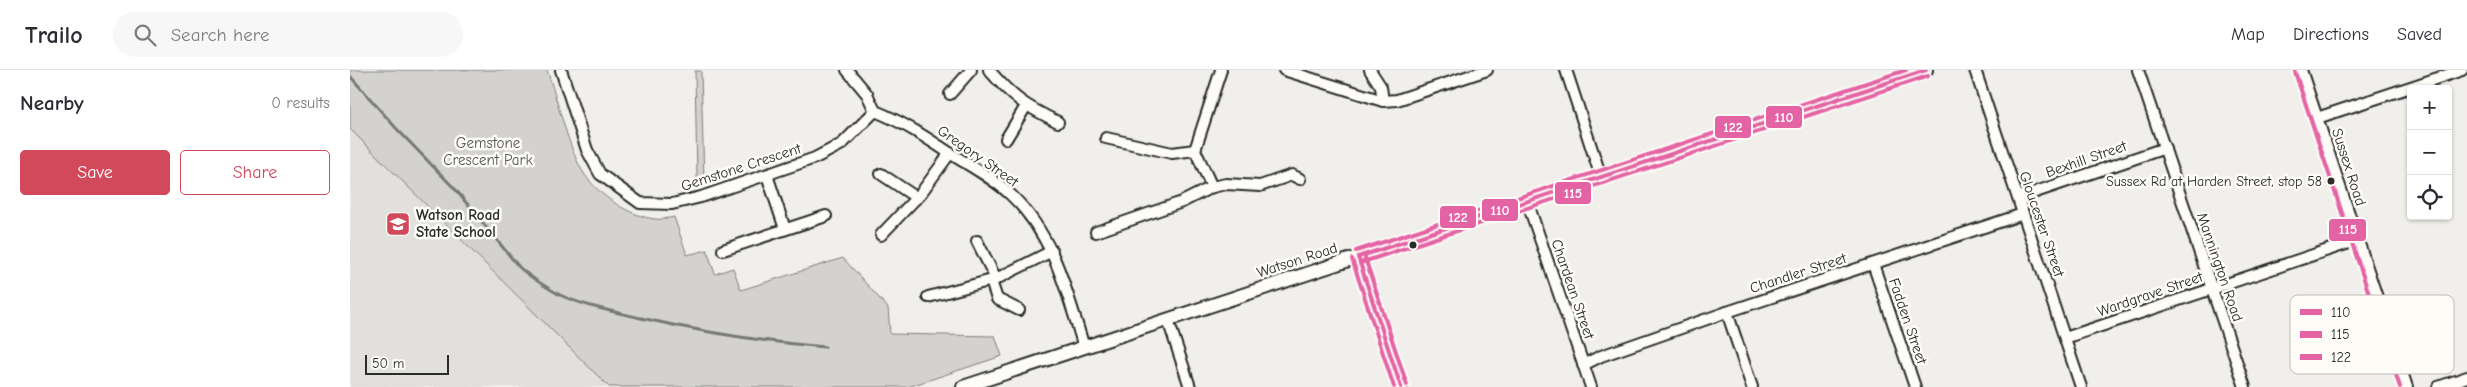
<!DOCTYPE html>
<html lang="en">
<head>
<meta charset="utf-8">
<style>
  :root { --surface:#fff; --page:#f7f7f7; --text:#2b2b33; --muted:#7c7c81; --line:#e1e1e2; --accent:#d1495b }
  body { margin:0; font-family:"Comic Neue",sans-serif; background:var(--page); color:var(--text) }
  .controls { position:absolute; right:15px; top:15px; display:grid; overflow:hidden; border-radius:5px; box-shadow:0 1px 4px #0004 }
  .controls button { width:45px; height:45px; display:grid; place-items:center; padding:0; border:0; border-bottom:1px solid var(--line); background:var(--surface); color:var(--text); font:25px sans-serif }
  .scale { position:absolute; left:15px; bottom:12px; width:84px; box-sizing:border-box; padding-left:5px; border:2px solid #2b2b2b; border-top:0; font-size:14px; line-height:18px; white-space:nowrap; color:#2b2b2b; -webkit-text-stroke:4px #fdfcf7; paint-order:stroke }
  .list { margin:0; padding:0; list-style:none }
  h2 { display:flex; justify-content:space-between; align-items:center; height:65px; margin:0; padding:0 20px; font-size:21px }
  h2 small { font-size:16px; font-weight:400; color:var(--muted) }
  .actions { display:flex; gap:10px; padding:15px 20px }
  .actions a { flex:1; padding:11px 0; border:1px solid var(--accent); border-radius:5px; text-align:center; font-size:18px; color:var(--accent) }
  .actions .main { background:var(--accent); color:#fff }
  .icon { flex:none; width:28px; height:28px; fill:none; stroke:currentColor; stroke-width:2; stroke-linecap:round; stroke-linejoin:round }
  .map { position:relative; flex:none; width:2117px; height:317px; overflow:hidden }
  header { display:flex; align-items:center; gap:30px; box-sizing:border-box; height:70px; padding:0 25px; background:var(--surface); border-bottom:1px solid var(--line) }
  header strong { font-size:24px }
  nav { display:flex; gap:28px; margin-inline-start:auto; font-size:18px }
  .search { width:350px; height:45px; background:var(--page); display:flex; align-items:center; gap:12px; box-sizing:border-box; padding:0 18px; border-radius:28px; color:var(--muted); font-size:19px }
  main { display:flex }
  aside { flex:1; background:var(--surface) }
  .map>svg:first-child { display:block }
</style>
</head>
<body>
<header>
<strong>Trailo</strong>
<div class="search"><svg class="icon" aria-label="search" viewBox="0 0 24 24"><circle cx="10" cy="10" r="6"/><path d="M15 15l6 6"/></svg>Search here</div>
<nav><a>Map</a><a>Directions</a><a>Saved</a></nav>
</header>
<main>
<aside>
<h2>Nearby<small>0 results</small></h2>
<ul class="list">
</ul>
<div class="actions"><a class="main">Save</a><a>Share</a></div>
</aside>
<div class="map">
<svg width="2117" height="317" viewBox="0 0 2117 317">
  <rect width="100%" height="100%" fill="#f0efeb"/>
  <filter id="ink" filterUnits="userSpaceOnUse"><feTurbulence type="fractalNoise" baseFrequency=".02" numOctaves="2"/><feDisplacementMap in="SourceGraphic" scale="10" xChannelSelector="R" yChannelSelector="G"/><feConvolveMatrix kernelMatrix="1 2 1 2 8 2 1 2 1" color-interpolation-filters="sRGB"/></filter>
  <g filter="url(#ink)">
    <polygon fill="#e1e0dc" points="0,59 191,249 259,317 0,317"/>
    <g fill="#d3d2cf" stroke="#7f7e7d">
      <path d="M 0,0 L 197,0 C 206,26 220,84 235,105 C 250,126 279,146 305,149 C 311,150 318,148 324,147 L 337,185 L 357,180 L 365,204 L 383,198 L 391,220 L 493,188 L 538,238 L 540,264 L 645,266 L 652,286 L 558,317 L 259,317 L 0,59 Z"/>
      <polygon points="345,1 351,1 354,112 341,116 347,108"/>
    </g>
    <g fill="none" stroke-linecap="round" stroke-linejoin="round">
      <path stroke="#777775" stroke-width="3" d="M 0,6 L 46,58 L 105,119 L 169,197 C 181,208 196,217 210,225 C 234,236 265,242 291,248 C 352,262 413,272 475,277"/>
      <defs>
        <g id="minor">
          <polyline points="211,0 237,80 250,104 290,133 322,134 351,127 465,88 492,74 525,41"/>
          <path d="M 497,0 L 517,24 L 525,41 C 553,52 577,68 601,84 C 621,96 644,109 661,125 C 704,165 717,223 734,277"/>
          <path d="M 639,0 C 663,28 675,36 708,52"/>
          <polyline points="934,0 1033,31 1047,30 1137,0"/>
          <polyline points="1020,0 1031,17 1033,31"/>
          <polyline points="1216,0 1251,107"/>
          <polyline points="1625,0 1731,317"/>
          <polyline points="1788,0 1895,317"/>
          <polyline points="1951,0 2057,317"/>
          <polyline points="600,24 621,0"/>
          <polyline points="1967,48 2112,0"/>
          <polyline points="756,68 822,83 845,80"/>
          <polyline points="656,69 676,36"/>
          <polyline points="845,80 862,117 876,114 910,116 942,105 950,109"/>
          <polyline points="845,80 871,0"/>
          <polyline points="531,104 567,128"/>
          <polyline points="417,105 435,159"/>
          <polyline points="1668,128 1815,78"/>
          <polyline points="1177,131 1241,317"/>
          <polyline points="746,162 832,132 862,117"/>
          <polyline points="531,165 571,123 600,83"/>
          <polyline points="627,171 646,209"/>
          <polyline points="373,180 476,146"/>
          <polyline points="1523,194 1565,317"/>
          <polyline points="641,211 647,229 669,240"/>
          <polyline points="578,227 646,209 702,181"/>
          <polyline points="1377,242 1402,317"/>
          <polyline points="818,250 840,317"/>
          <polyline points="1715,268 2008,170"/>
          <polyline points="1233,295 1251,286 1377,242 1673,144"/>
          <polyline points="2088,317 2117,307"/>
        </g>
        <g id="tertiary">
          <polyline points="1008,187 1051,317"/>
          <polyline points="613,317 1576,0"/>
        </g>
      </defs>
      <use href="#minor" stroke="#2b2b2b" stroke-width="14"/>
      <use href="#tertiary" stroke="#2b2b2b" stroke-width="16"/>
      <use href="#minor" stroke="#fdfcf7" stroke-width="10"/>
      <use href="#tertiary" stroke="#fdfcf7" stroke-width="12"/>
      <defs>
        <g id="bus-1">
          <polyline points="1008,187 1576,0"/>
          <polyline points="1008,187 1051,317"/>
        </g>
        <g id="bus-2">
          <polyline points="1945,2 2050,317"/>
          <polyline points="1002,189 1044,317"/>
          <polyline points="1010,193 1578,6"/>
        </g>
        <g id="bus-3">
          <polyline points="1006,181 1556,0"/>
          <polyline points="1014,185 1057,315"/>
        </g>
      </defs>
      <use href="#bus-1" stroke="#fdfcf7" stroke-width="8"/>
      <use href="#bus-2" stroke="#fdfcf7" stroke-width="8"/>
      <use href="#bus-3" stroke="#fdfcf7" stroke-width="8"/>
      <use href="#bus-1" stroke="#e463a4" stroke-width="4"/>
      <use href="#bus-2" stroke="#e463a4" stroke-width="4"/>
      <use href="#bus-3" stroke="#e463a4" stroke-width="4"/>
    </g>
  </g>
  <defs>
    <symbol id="school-square" viewBox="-11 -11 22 22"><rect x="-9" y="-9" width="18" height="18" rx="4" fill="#d1495b" stroke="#fdfcf7"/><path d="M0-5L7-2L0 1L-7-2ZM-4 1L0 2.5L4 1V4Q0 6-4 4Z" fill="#fff"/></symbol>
  </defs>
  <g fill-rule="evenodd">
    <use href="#school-square" x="34" y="140" width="28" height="28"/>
  </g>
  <g fill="#2b2b2b" stroke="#fdfcf7" stroke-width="2">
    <circle cx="1981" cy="111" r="4.5"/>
    <circle cx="1063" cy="175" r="4.5"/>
  </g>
  <g text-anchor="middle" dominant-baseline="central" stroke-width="5" stroke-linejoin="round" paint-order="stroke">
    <g font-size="14" fill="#2b2b2b" stroke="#fdfcf7" text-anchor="end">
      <text x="1972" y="111">Sussex Rd at Harden Street, stop 58</text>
    </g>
    <g font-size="15" fill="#555554" stroke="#fdfcf7">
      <text x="138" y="73">Gemstone<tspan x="138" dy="17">Crescent Park</tspan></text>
    </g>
    <g font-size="15" fill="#2b2b2b" stroke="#fdfcf7">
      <text transform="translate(628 86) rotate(35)">Gregory Street</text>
      <text transform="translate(1736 89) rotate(-19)">Bexhill Street</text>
      <text transform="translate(391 97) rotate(-18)">Gemstone Crescent</text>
      <text transform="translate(1999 97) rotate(72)">Sussex Road</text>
      <text transform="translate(1692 154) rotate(71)">Gloucester Street</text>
      <text transform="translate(947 190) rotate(-18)">Watson Road</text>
      <text transform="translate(1870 197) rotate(71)">Mannington Road</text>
      <text transform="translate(1448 203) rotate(-18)">Chandler Street</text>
      <text transform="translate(1223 219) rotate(71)">Chardean Street</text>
      <text transform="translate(1800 224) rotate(-19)">Wardgrave Street</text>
      <text transform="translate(1558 251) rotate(71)">Fadden Street</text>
    </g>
    <g font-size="15" font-weight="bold" fill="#2b2b2b" stroke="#fdfcf7" text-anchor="start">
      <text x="66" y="145">Watson Road<tspan x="66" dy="17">State School</tspan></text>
    </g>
  </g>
  <rect x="1940" y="225" width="164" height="79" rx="8" fill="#fdfcf7" stroke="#bebdba" stroke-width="1"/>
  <rect x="1950" y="239" width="22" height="6" fill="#e463a4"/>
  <rect x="1950" y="261" width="22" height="7" fill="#e463a4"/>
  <rect x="1950" y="284" width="22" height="6" fill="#e463a4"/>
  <g font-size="14" fill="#2b2b2b">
    <text x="1981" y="247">110</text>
    <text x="1981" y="269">115</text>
    <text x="1981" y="292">122</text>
  </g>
  <g stroke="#fdfcf7" stroke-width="2">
    <rect x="1415" y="35" width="38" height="24" rx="5" fill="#e463a4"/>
    <rect x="1364" y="45" width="38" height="24" rx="5" fill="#e463a4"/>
    <rect x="1204" y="111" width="38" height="24" rx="5" fill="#e463a4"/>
    <rect x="1131" y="128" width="38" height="24" rx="5" fill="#e463a4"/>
    <rect x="1089" y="135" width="38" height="24" rx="5" fill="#e463a4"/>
    <rect x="1978" y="148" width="39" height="24" rx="5" fill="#e463a4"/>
  </g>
  <g font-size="14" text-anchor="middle" font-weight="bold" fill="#fff">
    <text x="1434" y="52">110</text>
    <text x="1383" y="62">122</text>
    <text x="1223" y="128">115</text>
    <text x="1150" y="145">110</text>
    <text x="1108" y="152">122</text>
    <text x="1998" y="164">115</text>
  </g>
</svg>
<div class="controls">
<button>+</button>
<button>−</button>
<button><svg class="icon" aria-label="locate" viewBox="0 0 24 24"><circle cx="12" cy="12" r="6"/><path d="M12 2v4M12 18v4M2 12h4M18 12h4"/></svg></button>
</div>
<div class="scale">50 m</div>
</div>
</main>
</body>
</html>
